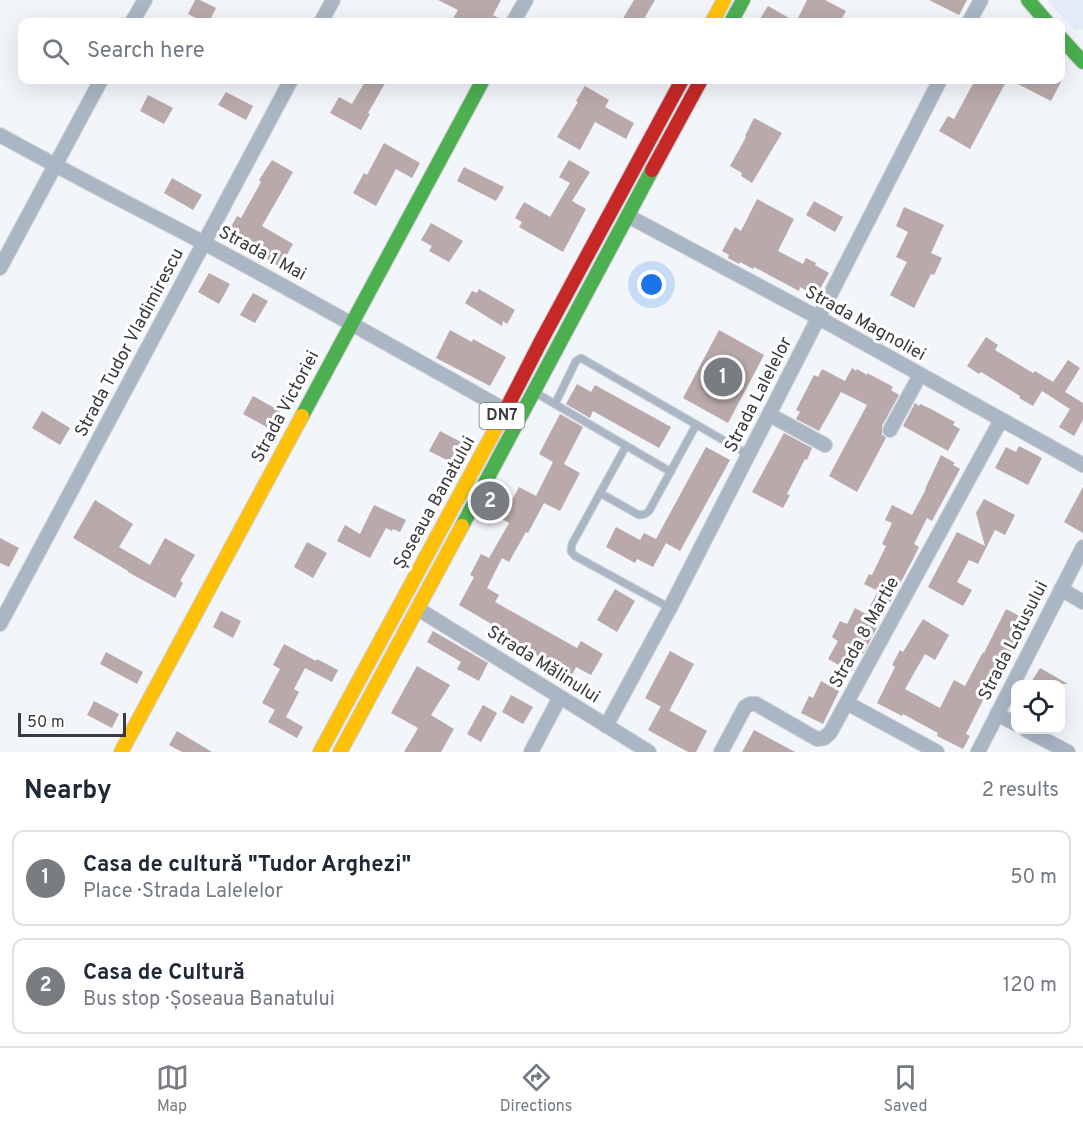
<!DOCTYPE html>
<html lang="en">
<head>
<meta charset="utf-8">
<style>
  :root { --surface:#fff; --page:#f2f2f3; --text:#1f2937; --muted:#747a83; --line:#e0e1e3; --accent:#797c80 }
  body { margin:0; font-family:Overpass,sans-serif; background:var(--page); color:var(--text) }
  .controls { position:absolute; right:18px; bottom:18px; display:grid; overflow:hidden; border-radius:12px; box-shadow:0 6px 24px #0002 }
  .controls button { width:54px; height:54px; display:grid; place-items:center; padding:0; border:0; border-bottom:2px solid var(--line); background:var(--surface); color:var(--text); font:30px sans-serif }
  .scale { position:absolute; left:18px; bottom:15px; width:108px; box-sizing:border-box; padding-left:6px; border:3px solid #383b3f; border-top:0; font-size:16px; line-height:21px; white-space:nowrap; color:#383b3f; -webkit-text-stroke:4px #fff; paint-order:stroke }
  .you { position:absolute; left:652px; top:285px; width:21px; height:21px; margin:-15px; border:4px solid #fff; border-radius:50%; background:#1a73e8; box-shadow:0 0 0 9px #1a73e833 }
  .badge { display:grid; place-items:center; width:39px; height:39px; border-radius:50%; background:var(--accent); color:#fff; font-size:20px; font-weight:700 }
  .pin { position:absolute; translate:-50% -50%; border:3px solid #fff; box-shadow:0 2px 6px #0006 }
  .list { margin:0; padding:0; list-style:none }
  h2 { display:flex; justify-content:space-between; align-items:center; height:78px; margin:0; padding:0 24px; font-size:26px }
  h2 small { font-size:20px; font-weight:400; color:var(--muted) }
  .list li { display:grid; grid-template-columns:39px 1fr auto; gap:18px; align-items:center; box-sizing:border-box; height:96px; margin:0 12px 12px; padding:0 12px; border:2px solid var(--line); border-radius:12px }
  .list b { display:block; font-size:22px; white-space:nowrap }
  .list p { margin:0; font-size:20px; white-space:nowrap; color:var(--muted) }
  .list em { font-size:20px; font-style:normal; color:var(--muted) }
  .icon { flex:none; width:33px; height:33px; fill:none; stroke:currentColor; stroke-width:2; stroke-linecap:round; stroke-linejoin:round }
  .map { position:relative; flex:none; width:1083px; height:752px; overflow:hidden }
  .search { position:absolute; background:var(--surface); box-shadow:0 6px 24px #0002; left:18px; right:18px; top:18px; height:66px; display:flex; align-items:center; gap:15px; box-sizing:border-box; padding:0 21px; border-radius:12px; color:var(--muted); font-size:22px }
  .sheet { height:294px; background:var(--surface) }
  nav { display:flex; justify-content:space-around; align-items:center; box-sizing:border-box; height:84px; border-top:2px solid var(--line); background:var(--surface); font-size:16px; color:var(--muted) }
  nav a { display:grid; justify-items:center; gap:3px }
  nav .on { color:var(--accent) }
  .map>svg:first-child { display:block }
</style>
</head>
<body>
<div class="map">
<svg width="1083" height="752" viewBox="0 0 1083 752">
  <rect width="100%" height="100%" fill="#f2f5fa"/>
  <polygon fill="#e4ecf8" points="1047,0 1083,0 1083,29 1076,31"/>
  <g fill="#b9a9ab">
    <polygon points="195,0 200,0 216,8 209,22 203,22 188,14"/>
    <polygon points="438,0 501,0 493,15 504,21 504,22 451,22 458,10"/>
    <polygon points="634,0 655,0 642,22 621,22"/>
    <polygon points="807,0 825,0 846,11 840,22 758,22 768,6 796,22"/>
    <polygon points="929,0 967,0 959,15"/>
    <polygon points="366,80 387,80 368,113 370,114 361,130 330,113 339,97 352,104"/>
    <polygon points="975,80 1007,80 970,149 939,131 948,116 954,119"/>
    <polygon points="1010,80 1062,80 1051,101"/>
    <polygon points="585,86 609,100 605,107 634,123 626,139 595,122 580,150 557,137 578,102 576,101"/>
    <polygon points="226,92 253,106 246,120 218,105"/>
    <polygon points="148,95 173,108 164,124 140,111"/>
    <polygon points="754,118 782,133 752,183 741,176 742,173 730,166 746,137 745,136"/>
    <polygon points="384,143 420,163 412,178 396,169 376,206 353,193 364,173 367,175"/>
    <polygon points="272,160 293,172 262,226 293,244 280,267 256,252 258,248 228,232 237,216 241,218 261,182 259,180"/>
    <polygon points="569,160 590,172 572,201 586,209 563,252 519,227 522,222 515,218 524,202 550,217 570,183 559,177"/>
    <polygon points="464,167 504,187 496,201 457,181"/>
    <polygon points="172,178 202,195 193,210 164,193"/>
    <polygon points="757,199 794,219 778,251 803,264 806,258 816,263 815,265 829,273 816,296 800,287 799,291 754,267 753,269 740,262 739,264 728,258 729,255 722,251 735,227 741,231"/>
    <polygon points="814,201 843,217 835,232 806,215"/>
    <polygon points="904,207 944,225 931,253 942,258 934,275 931,274 914,308 890,295 907,262 896,257 908,232 896,226"/>
    <polygon points="431,223 463,241 449,262 429,251 432,246 421,240"/>
    <polygon points="209,273 230,284 219,304 198,292"/>
    <polygon points="479,289 515,310 507,324 503,321 502,326 465,303 472,291 477,293"/>
    <polygon points="253,293 268,301 255,323 240,315"/>
    <polygon points="450,330 472,342 473,339 506,357 490,386 436,358"/>
    <polygon points="719,330 764,355 728,423 683,398"/>
    <polygon points="986,337 998,345 995,350 1033,373 1035,371 1053,382 1068,360 1080,368 1065,392 1083,403 1083,420 1074,436 1059,427 1070,409 1042,391 1033,406 1019,398 1020,396 981,372 979,374 967,366"/>
    <polygon points="852,368 856,371 857,369 867,375 867,373 888,384 893,387 891,390 899,395 882,426 882,434 886,438 857,492 829,476 867,405 841,392 819,431 796,419 800,412 796,410 814,375 818,377 822,369 845,381"/>
    <polygon points="577,384 591,392 595,385 671,427 659,448 593,411 590,418 566,404"/>
    <polygon points="253,396 280,411 270,429 243,414"/>
    <polygon points="915,403 919,406 920,404 931,409 951,420 955,422 953,425 960,429 948,451 903,426"/>
    <polygon points="42,411 70,428 60,445 32,428"/>
    <polygon points="560,414 583,427 564,464 580,473 560,511 544,503 528,533 526,532 509,562 502,558 487,588 499,595 495,602 577,648 581,641 603,654 591,675 576,667 572,675 497,633 500,629 459,605 474,577 470,575 481,554 489,558 509,523 502,519 519,487 536,496 553,462 539,454"/>
    <polygon points="440,431 461,442 451,462 429,451"/>
    <polygon points="784,433 812,448 807,460 805,459 787,494 790,495 783,508 752,492"/>
    <polygon points="1019,446 1042,458 1028,485 995,468 1006,447 1016,452"/>
    <polygon points="706,447 730,460 680,551 666,543 653,567 637,559 635,563 606,547 616,527 640,540 644,533 656,539"/>
    <polygon points="941,455 955,463 953,465 960,469 932,521 927,518 914,544 919,547 913,559 863,654 862,653 851,672 828,659 838,641 832,637 840,621 847,624 855,608 866,614 878,591 864,584 869,574 872,575 886,546 882,544 892,523 885,520 892,505 912,515 926,489 925,489"/>
    <polygon points="1083,487 1083,533 1064,522"/>
    <polygon points="984,499 1015,515 1005,535 995,530 978,564 969,560 957,582 972,590 963,606 928,587 957,532 985,546 976,513"/>
    <polygon points="95,500 133,524 119,547 150,565 165,538 195,555 180,581 183,583 175,598 128,572 128,571 73,538"/>
    <polygon points="374,505 406,520 400,532 393,529 392,531 386,528 370,558 337,541 345,525 360,534"/>
    <polygon points="0,538 19,548 9,567 0,563"/>
    <polygon points="307,542 327,553 313,578 294,567"/>
    <polygon points="615,589 635,601 617,632 597,620"/>
    <polygon points="1006,609 1027,620 992,687 990,686 966,734 970,736 963,749 937,736 938,733 903,714 902,716 877,703 895,667 892,665 900,650 903,652 923,619 949,635 935,660 925,654 905,689 940,708 954,680 965,686 983,652 984,653"/>
    <polygon points="221,611 241,621 233,638 213,627"/>
    <polygon points="433,631 488,663 479,681 457,669 461,662 427,642"/>
    <polygon points="284,644 316,661 317,659 338,670 332,682 305,668 294,689 299,692 286,717 303,727 297,738 268,722 275,710 262,703 280,669 273,665"/>
    <polygon points="670,651 694,664 669,711 645,698"/>
    <polygon points="106,652 143,672 137,684 100,664"/>
    <polygon points="417,666 450,685 431,715 454,729 441,752 404,752 418,728 391,713"/>
    <polygon points="1040,668 1068,684 1030,684"/>
    <polygon points="821,681 839,691 823,724 801,713 809,696 813,698"/>
    <polygon points="511,695 533,707 523,724 502,712"/>
    <polygon points="94,701 119,714 112,728 87,715"/>
    <polygon points="483,705 497,713 481,742 467,734"/>
    <polygon points="661,706 707,731 696,752 688,752 648,730"/>
    <polygon points="754,730 795,752 742,752"/>
    <polygon points="177,731 212,752 182,752 169,745"/>
  </g>
  <g fill="none" stroke-linecap="round" stroke-linejoin="round">
    <defs>
      <g id="lane">
        <polyline points="536,393 671,472"/>
        <polyline points="555,404 576,361 581,358 749,455"/>
        <polyline points="626,446 572,544 571,551 575,556 670,608"/>
        <polyline points="600,493 639,515 645,514 649,511 696,425"/>
      </g>
      <g id="street">
        <polyline points="132,22 145,0"/>
        <polyline points="321,22 333,0"/>
        <polyline points="513,22 526,0"/>
        <polyline points="969,22 981,0"/>
        <path d="M 0,135 C 68,173 137,208 206,244 C 306,298 406,354 505,410"/>
        <polyline points="628,216 819,318 1083,465"/>
        <polyline points="0,268 101,80"/>
        <polyline points="770,415 825,445"/>
        <polyline points="890,430 920,375"/>
        <polyline points="1061,589 1083,602"/>
        <polyline points="418,609 649,752"/>
        <polyline points="0,624 291,80"/>
        <polyline points="847,703 937,752"/>
        <polyline points="997,714 1016,724"/>
        <polyline points="606,726 670,608 940,80"/>
        <polyline points="1026,730 1068,752"/>
        <polyline points="531,752 560,697"/>
        <polyline points="721,752 745,707 750,704 756,704 817,739 824,738 830,733 1001,420"/>
        <polyline points="978,752 1083,547"/>
      </g>
      <g id="fast">
        <polyline points="1028,0 1047,22"/>
        <polyline points="731,22 743,0"/>
        <polyline points="1060,37 1083,62"/>
        <polyline points="302,416 483,80"/>
        <polyline points="462,526 652,170"/>
      </g>
      <g id="slow">
        <polyline points="712,22 724,0"/>
        <polyline points="121,752 302,416"/>
        <polyline points="320,752 503,415"/>
        <polyline points="340,752 462,526"/>
      </g>
      <g id="jam">
        <polyline points="652,170 701,80"/>
        <polyline points="503,415 541,341 682,80"/>
      </g>
    </defs>
    <use href="#lane" stroke="#ced0d4" stroke-width="9"/>
    <use href="#street" stroke="#ced0d4" stroke-width="16"/>
    <use href="#fast" stroke="#ced0d4" stroke-width="16"/>
    <use href="#slow" stroke="#ced0d4" stroke-width="16"/>
    <use href="#jam" stroke="#ced0d4" stroke-width="16"/>
    <use href="#lane" stroke="#abb6c5" stroke-width="7"/>
    <use href="#street" stroke="#abb6c5" stroke-width="14"/>
    <use href="#fast" stroke="#4caf50" stroke-width="14"/>
    <use href="#slow" stroke="#ffc107" stroke-width="14"/>
    <use href="#jam" stroke="#c62828" stroke-width="14"/>
  </g>
  <g text-anchor="middle" dominant-baseline="central" stroke-width="6" stroke-linejoin="round" paint-order="stroke">
    <rect fill="#fff" stroke="#747679" stroke-width="1.5" x="479.5" y="403" width="45" height="26" rx="4.5"/>
    <g font-size="16" font-weight="bold" fill="#383b3f">
      <text x="502" y="416">DN7</text>
    </g>
    <g font-size="18" fill="#383b3f" stroke="#fff">
      <text transform="translate(262 254) rotate(28)">Strada 1 Mai</text>
      <text transform="translate(865 324) rotate(29)">Strada Magnoliei</text>
      <text transform="translate(130 343) rotate(-62)">Strada Tudor Vladimirescu</text>
      <text transform="translate(759 395) rotate(-63)">Strada Lalelelor</text>
      <text transform="translate(286 407) rotate(-62)">Strada Victoriei</text>
      <text transform="translate(435 503) rotate(-61)">Șoseaua Banatului</text>
      <text transform="translate(865 633) rotate(-61)">Strada 8 Martie</text>
      <text transform="translate(1014 641) rotate(-63)">Strada Lotusului</text>
      <text transform="translate(543 665) rotate(32)">Strada Mălinului</text>
    </g>
  </g>
</svg>
<div class="controls">
<button><svg class="icon" aria-label="locate" viewBox="0 0 24 24"><circle cx="12" cy="12" r="6"/><path d="M12 2v4M12 18v4M2 12h4M18 12h4"/></svg></button>
</div>
<div class="scale">50 m</div>
<div class="you"></div>
<div class="pin badge" style="left:723px;top:377px">1</div>
<div class="pin badge" style="left:490px;top:501px">2</div>
<div class="search"><svg class="icon" aria-label="search" viewBox="0 0 24 24"><circle cx="10" cy="10" r="6"/><path d="M15 15l6 6"/></svg>Search here</div>
</div>
<section class="sheet">
<h2>Nearby<small>2 results</small></h2>
<ul class="list">
<li><span class="badge">1</span><div><b>Casa de cultură &quot;Tudor Arghezi&quot;</b><p>Place · Strada Lalelelor</p></div><em>50 m</em></li>
<li><span class="badge">2</span><div><b>Casa de Cultură</b><p>Bus stop · Șoseaua Banatului</p></div><em>120 m</em></li>
</ul>
</section>
<nav>
<a class="on"><svg class="icon" aria-label="map" viewBox="0 0 24 24"><path d="M3 6l6-2 6 2 6-2v14l-6 2-6-2-6 2zM9 4v14M15 6v14"/></svg>Map</a>
<a><svg class="icon" aria-label="directions" viewBox="0 0 24 24"><path d="M12 3l9 9-9 9-9-9zM9 14v-3h6M13 9l2 2-2 2"/></svg>Directions</a>
<a><svg class="icon" aria-label="saved" viewBox="0 0 24 24"><path d="M7 4h10v16l-5-4-5 4z"/></svg>Saved</a>
</nav>
</body>
</html>
